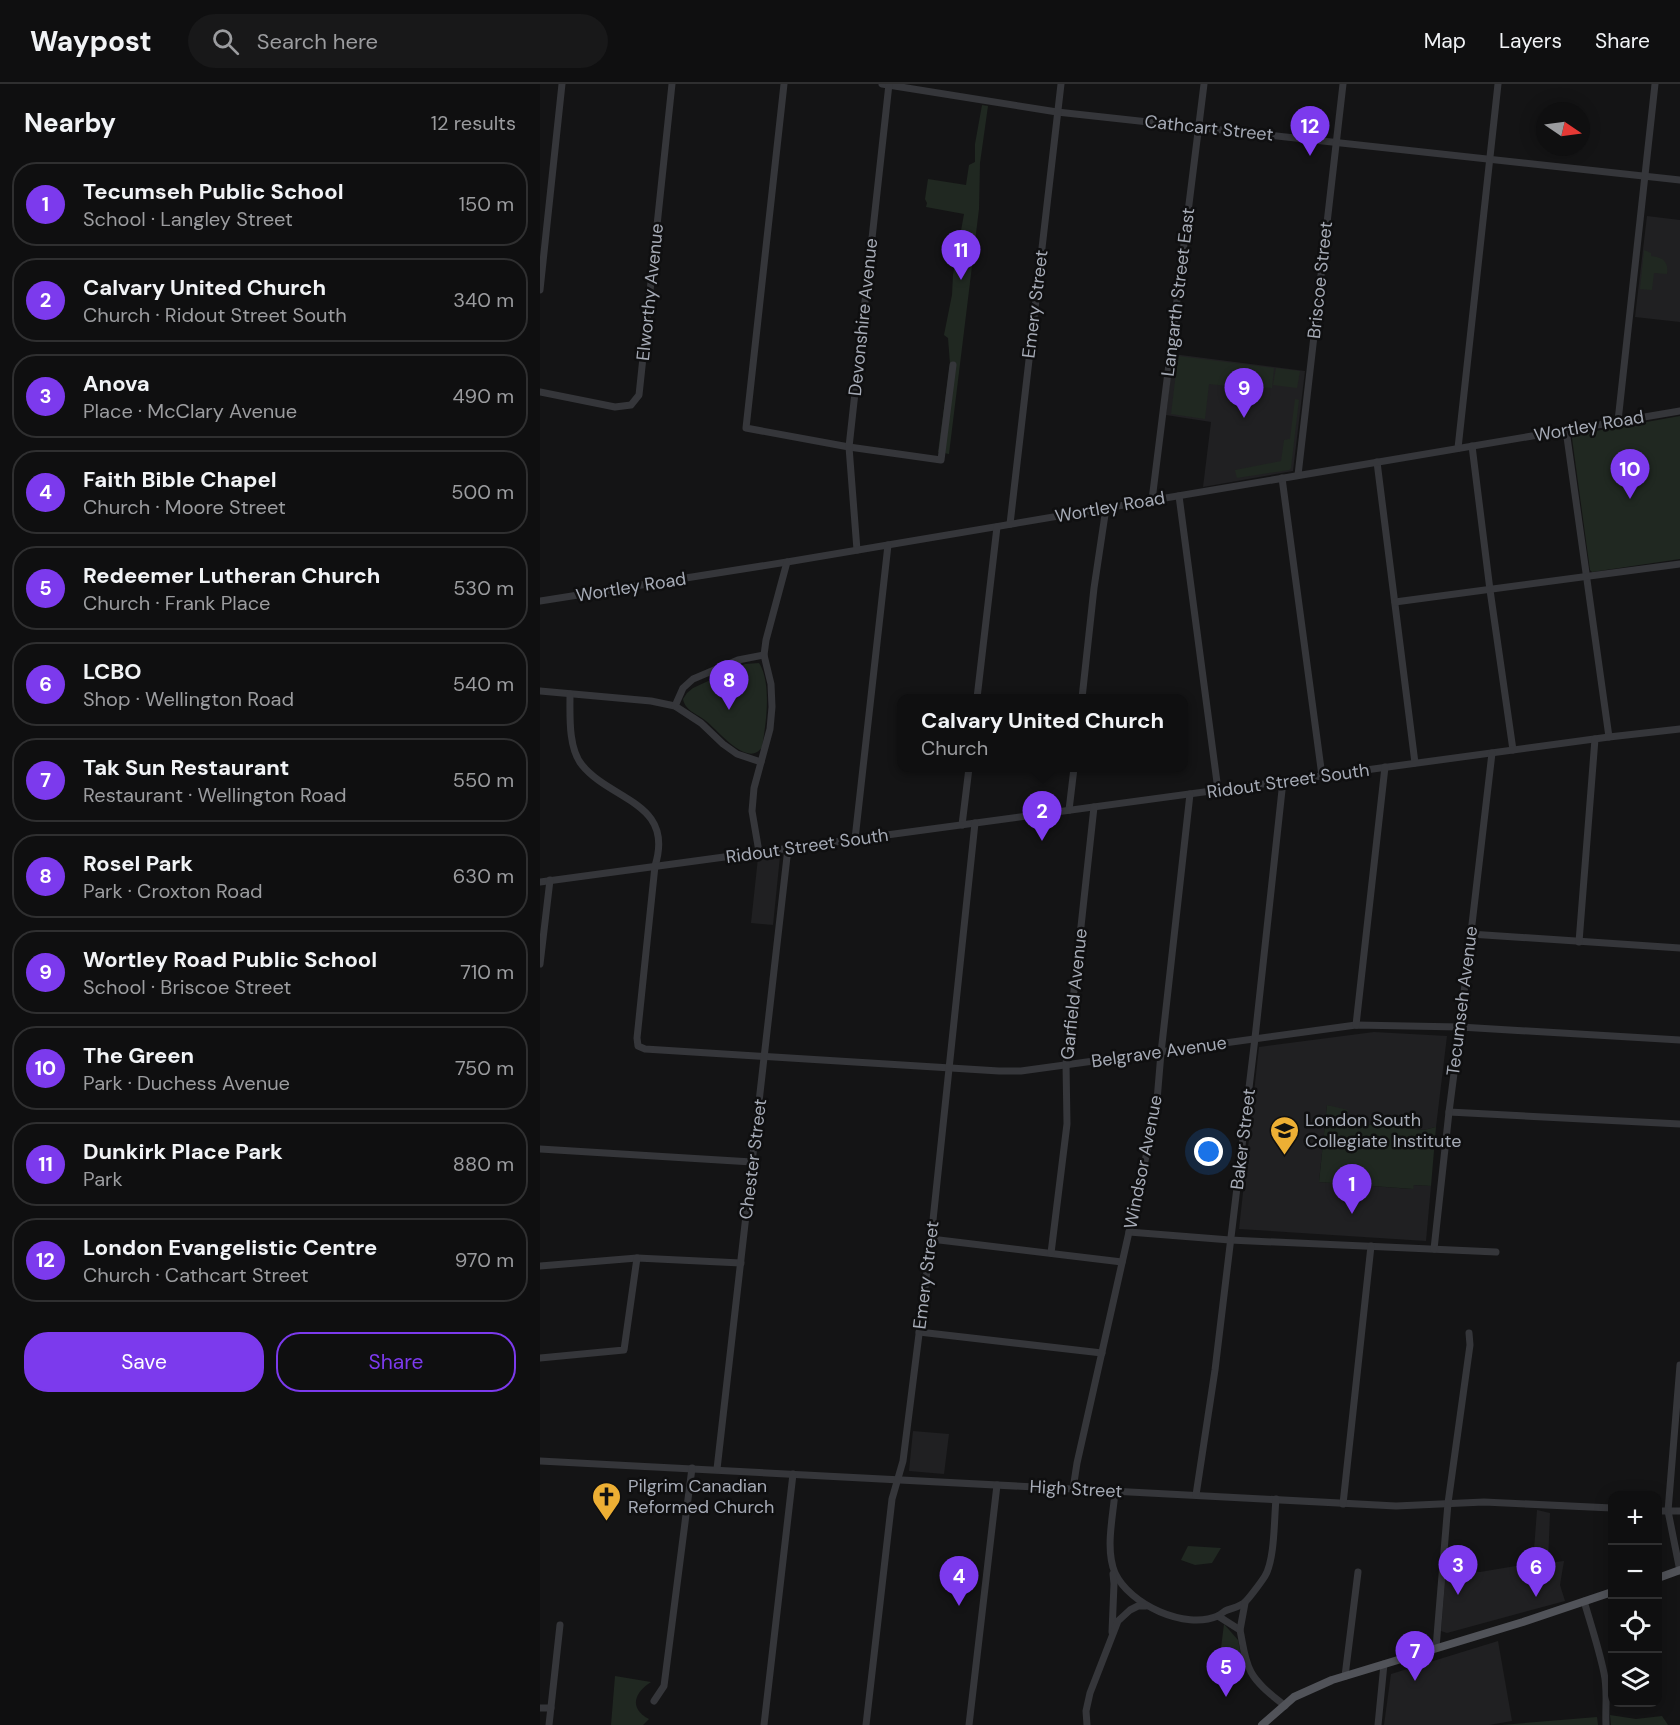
<!DOCTYPE html>
<html lang="en">
<head>
<meta charset="utf-8">
<style>
  :root { --surface:#0f0f10; --page:#181819; --text:#f1f3f6; --muted:#9b9c9f; --line:#2f2f30; --accent:#7c3aed }
  body { margin:0; font-family:"DM Sans",sans-serif; background:var(--page); color:var(--text) }
  .controls { position:absolute; right:18px; bottom:18px; display:grid; overflow:hidden; border-radius:12px; box-shadow:0 3px 15px #0003 }
  .controls button { width:54px; height:54px; display:grid; place-items:center; padding:0; border:0; border-bottom:2px solid var(--line); background:var(--surface); color:var(--text); font:30px sans-serif }
  .compass { position:absolute; left:996px; top:18px; width:54px; height:54px; border-radius:50%; background:var(--surface); box-shadow:0 3px 15px #0003; rotate:103deg }
  .you { position:absolute; left:669px; top:1068px; width:21px; height:21px; margin:-15px; border:4px solid #fff; border-radius:50%; background:#1a73e8; box-shadow:0 0 0 9px #1a73e833 }
  .badge { display:grid; place-items:center; width:39px; height:39px; border-radius:50%; background:var(--accent); color:#fff; font-size:20px; font-weight:700 }
  .pin { position:absolute; translate:-50% -50px; filter:drop-shadow(0 2px 3px #0008) }
  .pin::after { content:''; position:absolute; top:32px; width:21px; height:18px; background:inherit; clip-path:polygon(0 0,100% 0,50% 100%) }
  .popup { position:absolute; left:357px; top:610px; width:291px; height:78px; box-sizing:border-box; display:grid; place-content:center; border-radius:12px; background:var(--surface); filter:drop-shadow(0 2px 4px #0005); font-size:20px; white-space:nowrap; color:var(--muted) }
  .popup b { font-size:22px; color:var(--text) }
  .popup::after { content:''; position:absolute; left:50%; top:100%; margin-left:-12px; border:12px solid transparent; border-top-color:var(--surface) }
  .list { margin:0; padding:0; list-style:none }
  h2 { display:flex; justify-content:space-between; align-items:center; height:78px; margin:0; padding:0 24px; font-size:26px }
  h2 small { font-size:20px; font-weight:400; color:var(--muted) }
  .list li { display:grid; grid-template-columns:39px 1fr auto; gap:18px; align-items:center; box-sizing:border-box; height:84px; margin:0 12px 12px; padding:0 12px; border:2px solid var(--line); border-radius:24px }
  .list b { display:block; font-size:22px; white-space:nowrap }
  .list p { margin:0; font-size:20px; white-space:nowrap; color:var(--muted) }
  .list em { font-size:20px; font-style:normal; color:var(--muted) }
  .actions { display:flex; gap:12px; padding:18px 24px }
  .actions a { flex:1; padding:14px 0; border:2px solid var(--accent); border-radius:24px; text-align:center; font-size:21px; color:var(--accent) }
  .actions .main { background:var(--accent); color:#fff }
  .icon { flex:none; width:33px; height:33px; fill:none; stroke:currentColor; stroke-width:2; stroke-linecap:round; stroke-linejoin:round }
  .map { position:relative; flex:none; width:1140px; height:1641px; overflow:hidden }
  header { display:flex; align-items:center; gap:36px; box-sizing:border-box; height:84px; padding:0 30px; background:var(--surface); border-bottom:2px solid var(--line) }
  header strong { font-size:28px }
  nav { display:flex; gap:33px; margin-inline-start:auto; font-size:21px }
  .search { width:420px; height:54px; background:var(--page); display:flex; align-items:center; gap:15px; box-sizing:border-box; padding:0 21px; border-radius:33px; color:var(--muted); font-size:22px }
  main { display:flex }
  aside { flex:1; background:var(--surface) }
  .map>svg:first-child { display:block }
</style>
</head>
<body>
<header>
<strong>Waypost</strong>
<div class="search"><svg class="icon" aria-label="search" viewBox="0 0 24 24"><circle cx="10" cy="10" r="6"/><path d="M15 15l6 6"/></svg>Search here</div>
<nav><a>Map</a><a>Layers</a><a>Share</a></nav>
</header>
<main>
<aside>
<h2>Nearby<small>12 results</small></h2>
<ul class="list">
<li><span class="badge">1</span><div><b>Tecumseh Public School</b><p>School · Langley Street</p></div><em>150 m</em></li>
<li><span class="badge">2</span><div><b>Calvary United Church</b><p>Church · Ridout Street South</p></div><em>340 m</em></li>
<li><span class="badge">3</span><div><b>Anova</b><p>Place · McClary Avenue</p></div><em>490 m</em></li>
<li><span class="badge">4</span><div><b>Faith Bible Chapel</b><p>Church · Moore Street</p></div><em>500 m</em></li>
<li><span class="badge">5</span><div><b>Redeemer Lutheran Church</b><p>Church · Frank Place</p></div><em>530 m</em></li>
<li><span class="badge">6</span><div><b>LCBO</b><p>Shop · Wellington Road</p></div><em>540 m</em></li>
<li><span class="badge">7</span><div><b>Tak Sun Restaurant</b><p>Restaurant · Wellington Road</p></div><em>550 m</em></li>
<li><span class="badge">8</span><div><b>Rosel Park</b><p>Park · Croxton Road</p></div><em>630 m</em></li>
<li><span class="badge">9</span><div><b>Wortley Road Public School</b><p>School · Briscoe Street</p></div><em>710 m</em></li>
<li><span class="badge">10</span><div><b>The Green</b><p>Park · Duchess Avenue</p></div><em>750 m</em></li>
<li><span class="badge">11</span><div><b>Dunkirk Place Park</b><p>Park</p></div><em>880 m</em></li>
<li><span class="badge">12</span><div><b>London Evangelistic Centre</b><p>Church · Cathcart Street</p></div><em>970 m</em></li>
</ul>
<div class="actions"><a class="main">Save</a><a>Share</a></div>
</aside>
<div class="map">
<svg width="1140" height="1641" viewBox="0 0 1140 1641">
  <rect width="100%" height="100%" fill="#141415"/>
  <g fill="#202022">
    <polygon points="1107,132 1140,136 1140,238 1095,233"/>
    <polygon points="633,270 765,287 753,387 663,403 671,338 626,331"/>
    <polygon points="240,772 233,841 211,839 218,774"/>
    <polygon points="834,948 907,952 896,1043 884,1046 807,1038 796,1024 787,1021 779,1098 872,1105 874,1101 891,1102 886,1157 699,1145 719,963"/>
    <polygon points="373,1347 409,1350 404,1390 369,1387"/>
    <polygon points="997,1426 1010,1429 1008,1479 1024,1477 1020,1501 1025,1517 907,1549 901,1547 906,1485 940,1488 993,1479"/>
    <polygon points="958,1557 972,1637 949,1641 844,1641 851,1590"/>
  </g>
  <g fill="#202821">
    <polygon points="442,21 448,22 440,79 439,125 409,370 398,368 410,280 408,254 404,251 412,211 413,191 424,130 386,123 387,119 385,115 388,95 426,101 429,81 435,78 435,60"/>
    <path d="M 1104,166 L 1111,169 L 1111,172 C 1122,173 1129,177 1127,190 L 1114,189 L 1112,206 L 1100,205 Z"/>
    <polygon points="638,272 734,284 732,304 715,303 714,305 669,300 665,335 631,330"/>
    <polygon points="736,284 760,287 757,304 733,301"/>
    <polygon points="755,315 759,316 751,384 749,386 697,394 695,386 741,377 744,356 750,355"/>
    <polygon points="1140,332 1140,475 1052,488 1050,486 1032,354 1033,351"/>
    <path d="M 219,579 C 232,599 226,640 222,663 C 208,685 178,646 166,637 C 158,630 145,627 143,615 L 147,609 L 153,604 L 205,580 Z"/>
    <polygon points="787,1021 808,1026 807,1038 884,1046 896,1043 891,1102 874,1101 873,1105 779,1098"/>
    <polygon points="648,1462 681,1464 672,1479 655,1481 641,1476"/>
    <polygon points="684,1540 698,1556 703,1580 700,1582 679,1580"/>
    <path d="M 75,1592 L 111,1598 C 95,1608 88,1624 109,1635 L 103,1641 L 71,1641 Z"/>
    <polygon points="1070,1631 1096,1635 1122,1632 1128,1641 1071,1641"/>
    <polygon points="1057,1633 1058,1641 961,1641"/>
  </g>
  <g fill="none" stroke-linecap="round" stroke-linejoin="round">
    <g stroke="#35363a" stroke-width="7">
      <polyline points="244,0 206,344 309,363 401,376 413,281"/>
      <polyline points="342,0 517,28 1140,96"/>
      <polyline points="0,206 22,0"/>
      <polyline points="0,308 75,323 91,321 99,311 132,0"/>
      <polyline points="1078,337 1115,0"/>
      <polyline points="1026,346 1069,653"/>
      <polyline points="932,362 950,506 973,666"/>
      <polyline points="918,364 958,0"/>
      <polyline points="837,378 875,679"/>
      <polyline points="758,391 803,0"/>
      <polyline points="742,394 782,692"/>
      <polyline points="639,412 678,706"/>
      <polyline points="612,416 664,0"/>
      <polyline points="470,440 521,0"/>
      <polyline points="317,466 309,363 349,0"/>
      <polyline points="0,517 247,478 1140,327"/>
      <polyline points="855,518 1140,480"/>
      <polyline points="0,607 111,617 135,622 161,639 183,660 197,670 221,678"/>
      <path d="M 30,610 C 30,631 28,664 42,681 C 71,717 135,718 115,782 L 97,954 L 98,962 L 105,965 L 459,987 L 481,987 L 816,941 L 920,943 L 1140,956"/>
      <polyline points="437,614 457,443"/>
      <polyline points="542,614 554,504 566,424"/>
      <polyline points="135,622 143,604 153,595 198,576 224,571"/>
      <polyline points="529,726 534,684"/>
      <polyline points="422,741 429,684"/>
      <polyline points="315,755 348,461"/>
      <polyline points="219,768 212,727 214,704 230,645 232,623 231,600 224,571 226,556 247,478"/>
      <polyline points="0,798 1069,653 1140,645"/>
      <polyline points="930,850 1140,864"/>
      <polyline points="1039,858 1055,655"/>
      <polyline points="0,880 10,796"/>
      <polyline points="816,941 845,683"/>
      <polyline points="909,1028 1140,1040"/>
      <polyline points="0,1065 212,1078"/>
      <polyline points="589,1148 690,1156 956,1168"/>
      <polyline points="391,1155 582,1178"/>
      <polyline points="894,1165 909,1028 920,943 952,669"/>
      <polyline points="511,1169 527,1040 526,980 554,723"/>
      <polyline points="0,1182 97,1174 201,1179"/>
      <polyline points="379,1248 562,1269"/>
      <polyline points="0,1274 84,1266 97,1174"/>
      <polyline points="1140,1281 1128,1427 1140,1487"/>
      <polyline points="0,1377 856,1422 944,1418 1072,1424"/>
      <polyline points="177,1385 248,764"/>
      <polyline points="533,1405 537,1379 616,1028 621,969 650,710"/>
      <path d="M 575,1408 C 573,1433 565,1465 575,1489 C 590,1521 645,1546 678,1532 C 678,1532 685,1527 685,1527 C 692,1524 701,1523 706,1517 C 710,1513 722,1497 725,1492 C 735,1475 734,1435 736,1415"/>
      <polyline points="656,1411 675,1286 715,954 743,697"/>
      <polyline points="803,1420 831,1162"/>
      <polyline points="1118,1427 1140,1427"/>
      <path d="M 1044,1517 C 1051,1541 1059,1565 1064,1589 C 1068,1607 1065,1624 1066,1641"/>
      <path d="M 678,1532 L 700,1546 C 703,1560 704,1575 711,1588 C 718,1601 733,1612 745,1622"/>
      <polyline points="700,1546 705,1519"/>
      <polyline points="572,1548 574,1500 573,1490"/>
      <polyline points="896,1564 908,1419 930,1261 929,1249"/>
      <polyline points="805,1592 818,1488"/>
      <polyline points="114,1617 124,1602 152,1384"/>
      <polyline points="0,1624 11,1624"/>
      <polyline points="9,1641 20,1541"/>
      <polyline points="224,1641 253,1390"/>
      <polyline points="326,1641 352,1415 363,1377 391,1155 435,739"/>
      <polyline points="429,1641 457,1401"/>
      <polyline points="547,1641 546,1627 550,1609 578,1537 590,1526 598,1522 606,1522"/>
      <polyline points="838,1641 844,1580"/>
    </g>
    <g stroke="#515359" stroke-width="8">
      <polyline points="1118,1494 1140,1486"/>
      <polyline points="722,1641 754,1613 792,1596 983,1538 1072,1508"/>
    </g>
  </g>
  <defs>
    <symbol id="school-pin" viewBox="-11 -11 22 30"><path d="M0 17L-7.5 6A9.5 9.5 0 1 1 7.5 6Z" fill="#edaf34" stroke="#0f0f10"/><path d="M0-5L7-2L0 1L-7-2ZM-4 1L0 2.5L4 1V4Q0 6-4 4Z" fill="#111"/></symbol>
    <symbol id="church-pin" viewBox="-11 -11 22 30"><path d="M0 17L-7.5 6A9.5 9.5 0 1 1 7.5 6Z" fill="#edaf34" stroke="#0f0f10"/><path d="M-1.2-6h2.4v3.5h3.3v2.4h-3.3V6h-2.4V-.1h-3.3v-2.4h3.3Z" fill="#111"/></symbol>
  </defs>
  <g fill-rule="evenodd">
    <use href="#school-pin" x="728" y="1030" width="33" height="45"/>
    <use href="#church-pin" x="50" y="1396" width="33" height="45"/>
  </g>
  <g text-anchor="middle" dominant-baseline="central" stroke-width="5" stroke-linejoin="round" paint-order="stroke">
    <g font-size="18" fill="#a6abb6" stroke="#0f0f10">
      <text transform="translate(669 44) rotate(6)">Cathcart Street</text>
      <text transform="translate(780 196) rotate(-84)">Briscoe Street</text>
      <text transform="translate(110 208) rotate(-84)">Elworthy Avenue</text>
      <text transform="translate(638 208) rotate(-83)">Langarth Street East</text>
      <text transform="translate(495 220) rotate(-83)">Emery Street</text>
      <text transform="translate(323 233) rotate(-84)">Devonshire Avenue</text>
      <text transform="translate(1049 342) rotate(-10)">Wortley Road</text>
      <text transform="translate(570 423) rotate(-10)">Wortley Road</text>
      <text transform="translate(91 503) rotate(-9)">Wortley Road</text>
      <text transform="translate(748 697) rotate(-8)">Ridout Street South</text>
      <text transform="translate(267 762) rotate(-8)">Ridout Street South</text>
      <text transform="translate(534 910) rotate(-84)">Garfield Avenue</text>
      <text transform="translate(922 917) rotate(-83)">Tecumseh Avenue</text>
      <text transform="translate(619 968) rotate(-8)">Belgrave Avenue</text>
      <text transform="translate(703 1055) rotate(-83)">Baker Street</text>
      <text transform="translate(213 1075) rotate(-83)">Chester Street</text>
      <text transform="translate(603 1078) rotate(-79)">Windsor Avenue</text>
      <text transform="translate(386 1191) rotate(-83)">Emery Street</text>
      <text transform="translate(536 1405) rotate(3)">High Street</text>
    </g>
    <g font-size="18" fill="#a6abb6" stroke="#0f0f10" text-anchor="start">
      <text x="765" y="1036">London South<tspan x="765" dy="21">Collegiate Institute</tspan></text>
      <text x="88" y="1402">Pilgrim Canadian<tspan x="88" dy="21">Reformed Church</tspan></text>
    </g>
  </g>
</svg>
<div class="controls">
<button>+</button>
<button>−</button>
<button><svg class="icon" aria-label="locate" viewBox="0 0 24 24"><circle cx="12" cy="12" r="6"/><path d="M12 2v4M12 18v4M2 12h4M18 12h4"/></svg></button>
<button><svg class="icon" aria-label="layers" viewBox="0 0 24 24"><path d="M12 4l9 5-9 5-9-5zM3 14l9 5 9-5"/></svg></button>
</div>
<svg class="compass" viewBox="-18 -18 36 36"><path d="M0-13l5 13h-10z" fill="#e53935"/><path d="M0 13l5-13h-10z" fill="#9b9c9f"/></svg>
<div class="you"></div>
<div class="pin badge" style="left:812px;top:1130px">1</div>
<div class="pin badge" style="left:502px;top:757px">2</div>
<div class="popup"><b>Calvary United Church</b>Church</div>
<div class="pin badge" style="left:918px;top:1511px">3</div>
<div class="pin badge" style="left:419px;top:1522px">4</div>
<div class="pin badge" style="left:686px;top:1613px">5</div>
<div class="pin badge" style="left:996px;top:1513px">6</div>
<div class="pin badge" style="left:875px;top:1597px">7</div>
<div class="pin badge" style="left:189px;top:626px">8</div>
<div class="pin badge" style="left:704px;top:334px">9</div>
<div class="pin badge" style="left:1090px;top:415px">10</div>
<div class="pin badge" style="left:421px;top:196px">11</div>
<div class="pin badge" style="left:770px;top:72px">12</div>
</div>
</main>
</body>
</html>
